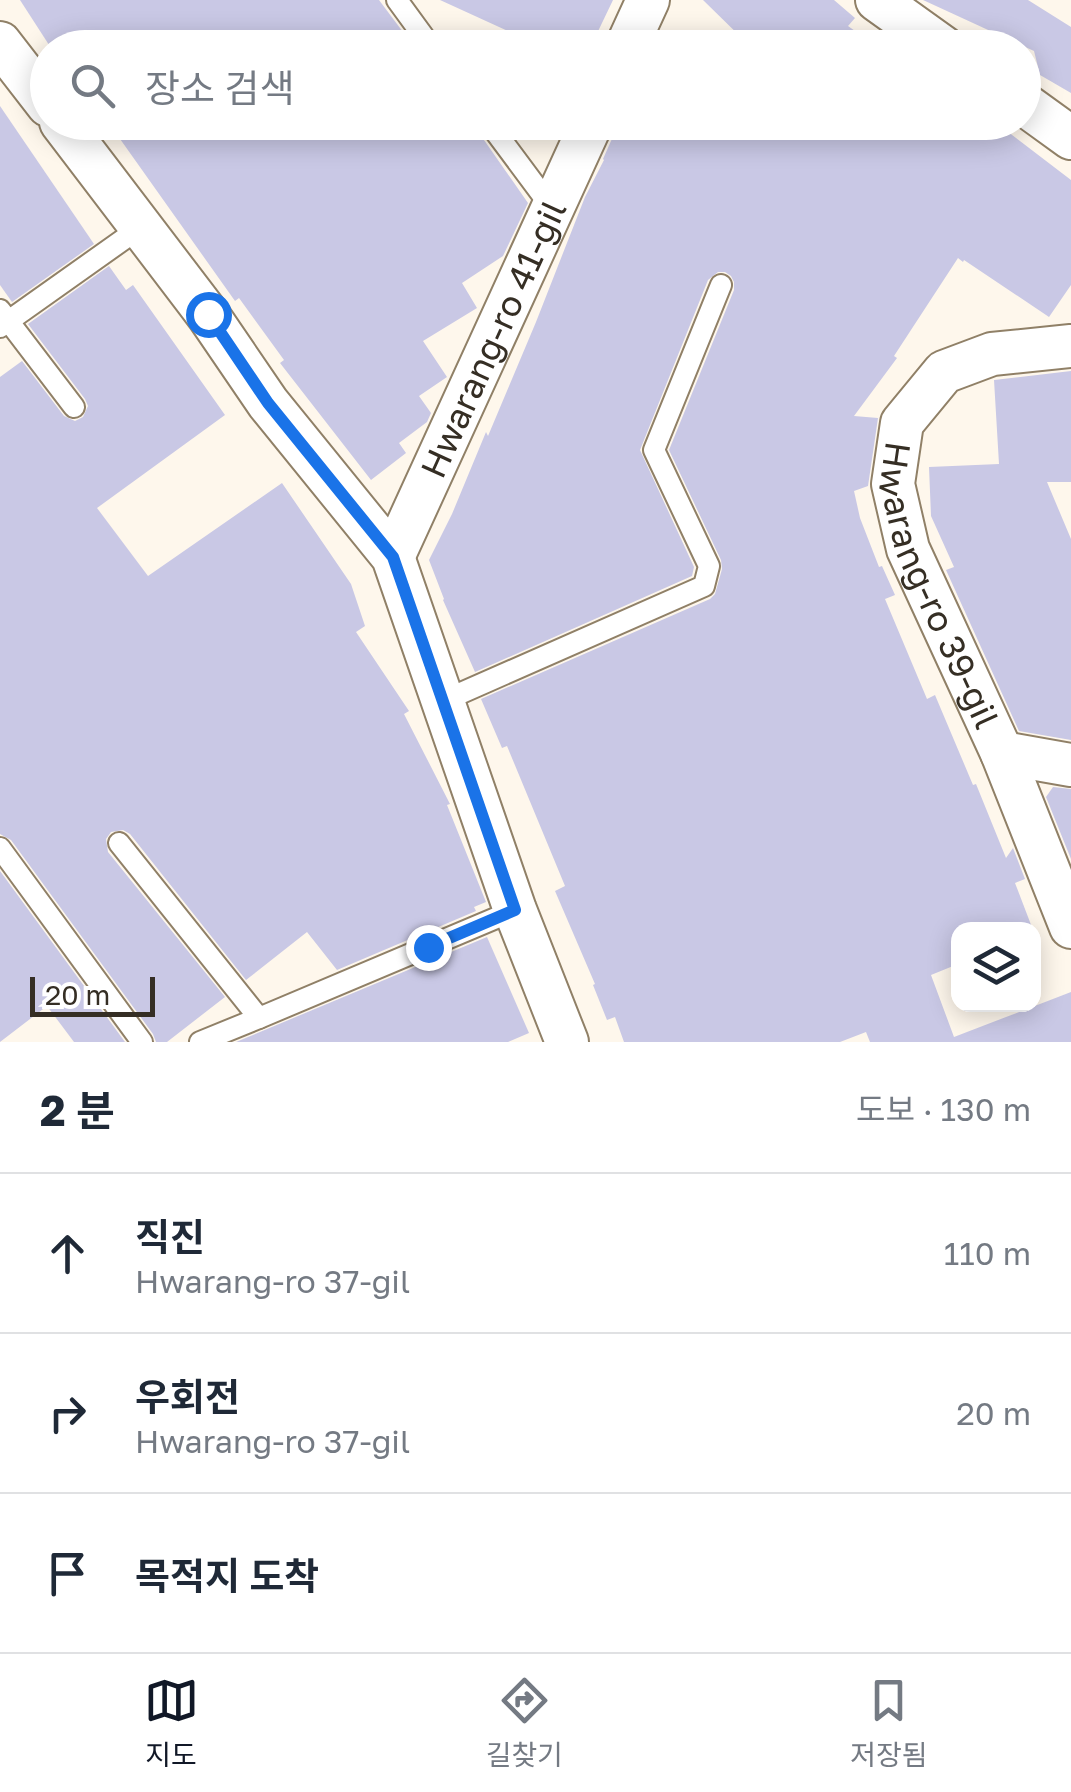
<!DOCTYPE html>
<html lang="ko">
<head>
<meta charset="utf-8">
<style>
  :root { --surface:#fff; --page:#f2f2f3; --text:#1f2937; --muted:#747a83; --line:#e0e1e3; --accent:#111827 }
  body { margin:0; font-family:"Golos Text","Noto Sans KR",sans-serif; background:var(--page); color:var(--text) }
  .controls { position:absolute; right:30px; bottom:30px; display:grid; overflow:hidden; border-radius:20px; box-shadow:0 5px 25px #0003 }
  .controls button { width:90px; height:90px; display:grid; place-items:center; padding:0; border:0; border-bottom:2px solid var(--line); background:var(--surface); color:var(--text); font:50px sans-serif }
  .scale { position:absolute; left:30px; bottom:25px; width:125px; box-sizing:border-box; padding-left:10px; border:5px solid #352e24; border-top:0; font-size:28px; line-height:35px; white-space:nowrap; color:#352e24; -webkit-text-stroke:8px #fff; paint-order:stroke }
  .stop { position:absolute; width:30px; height:30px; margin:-22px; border:8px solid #1a73e8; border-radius:50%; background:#fff }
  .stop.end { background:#1a73e8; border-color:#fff; box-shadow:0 2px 10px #0008 }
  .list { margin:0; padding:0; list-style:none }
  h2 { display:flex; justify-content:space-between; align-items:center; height:130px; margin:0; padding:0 40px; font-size:42px }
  h2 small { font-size:32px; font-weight:400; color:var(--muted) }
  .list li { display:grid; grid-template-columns:65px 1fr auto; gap:30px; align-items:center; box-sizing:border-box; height:160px; padding:0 40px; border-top:2px solid var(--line) }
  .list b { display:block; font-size:38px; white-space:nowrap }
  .list p { margin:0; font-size:32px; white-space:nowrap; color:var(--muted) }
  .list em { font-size:32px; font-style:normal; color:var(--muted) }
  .icon { flex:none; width:55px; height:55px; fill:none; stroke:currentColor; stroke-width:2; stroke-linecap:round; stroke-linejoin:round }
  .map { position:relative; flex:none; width:1071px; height:1042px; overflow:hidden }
  .search { position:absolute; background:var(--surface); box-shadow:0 5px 25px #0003; left:30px; right:30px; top:30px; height:110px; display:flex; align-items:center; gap:25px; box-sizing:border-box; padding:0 35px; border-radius:55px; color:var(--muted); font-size:38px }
  .sheet { height:610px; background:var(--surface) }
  nav { display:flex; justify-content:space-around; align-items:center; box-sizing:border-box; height:140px; border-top:2px solid var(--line); background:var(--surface); font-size:28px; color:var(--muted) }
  nav a { display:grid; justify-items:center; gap:5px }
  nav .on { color:var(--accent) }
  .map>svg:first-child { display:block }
</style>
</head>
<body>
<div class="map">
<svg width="1071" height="1042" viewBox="0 0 1071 1042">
  <rect width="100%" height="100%" fill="#fef7ec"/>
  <g fill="#c9c8e5">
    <polygon points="20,0 379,0 415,48 51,48"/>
    <polygon points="440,0 613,0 590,48 516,48 521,37"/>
    <polygon points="703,0 834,0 855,18 848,26 879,48 752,48"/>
    <polygon points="923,0 1028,0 1071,27 1071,93 1040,75 1034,51"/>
    <polygon points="0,106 94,244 12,302 0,285"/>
    <polygon points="108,122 474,122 477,130 528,203 503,256 462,283 477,308 423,341 447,377 419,396 431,413 427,422 399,443 406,453 371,480 280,363 284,360 239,298 235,301"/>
    <polygon points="617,122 995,122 1071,180 1071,285 1049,317 964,260 963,262 958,258 894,356 897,358 854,416 878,418 868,486 854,491 860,518 879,567 882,566 895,595 885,599 927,699 935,695 973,785 976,784 1006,858 1013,848 1025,879 1015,883 1033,930 958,930 958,964 931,975 954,1037 1071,992 1071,1042 870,1042 866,1032 840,1042 624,1042 615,1017 607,1020 593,985 595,984 555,891 565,886 507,746 502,748 481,699 710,599 715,594 722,569 721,560 669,450 734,290 734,282 731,276 725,272 718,272 708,280 640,450 694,567 692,576 475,672 443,600 444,599 429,560 452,514 486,432 488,436 536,322 585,197 604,160 603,159 615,132"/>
    <polygon points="109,266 126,290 133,285 225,415 97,508 148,576 282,483 351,584 365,626 356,632 409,711 404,714 450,804 447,805 486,902 474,907 476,911 337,970 307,932 246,980 130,834 123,830 111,832 106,839 108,852 225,997 167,1042 156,1042 153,1034 11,840 0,834 0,377 22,361 64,416 75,421 83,417 88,406 85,399 28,324"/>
    <polygon points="1071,371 1071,482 1047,482 1071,539 1071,740 1019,731 946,570 954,567 931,516 929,467 999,464 994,380"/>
    <polygon points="1053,787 1071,789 1071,859 1046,797"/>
    <polygon points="0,871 125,1042 74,1042 47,1006 0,1042"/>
    <polygon points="487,937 529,1033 508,1042 236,1042"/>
  </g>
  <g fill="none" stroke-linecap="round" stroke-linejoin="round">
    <defs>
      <g id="service">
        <polyline points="397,0 432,48"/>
        <polyline points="488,122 552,208"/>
        <polyline points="0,310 74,407"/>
        <polyline points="0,327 141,227"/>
        <polyline points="443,701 704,586 709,566 654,450 721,285"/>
        <polyline points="119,843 259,1018 515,910"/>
        <polyline points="0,848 142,1042"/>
        <polyline points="200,1042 259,1018"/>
      </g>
      <g id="minor">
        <polyline points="877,0 944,48"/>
        <polyline points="0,43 48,105"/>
        <polyline points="626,48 648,0"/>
        <polyline points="1024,104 1071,138"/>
        <polyline points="61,122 208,315 268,403 393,557 515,910 567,1042"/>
        <path id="s1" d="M 1071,346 L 992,354 L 944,372 L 902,423 L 893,484 L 908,549 L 1002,753 L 1071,927"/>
        <path id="s2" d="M 393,557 L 592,122"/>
        <polyline points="1002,753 1071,765"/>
      </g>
    </defs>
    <use href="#service" stroke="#908067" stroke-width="24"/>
    <use href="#minor" stroke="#908067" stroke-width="46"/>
    <use href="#service" stroke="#fff" stroke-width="20"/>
    <use href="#minor" stroke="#fff" stroke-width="42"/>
  </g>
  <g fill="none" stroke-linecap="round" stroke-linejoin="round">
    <polyline stroke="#1a73e8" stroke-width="12" points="208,314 268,403 393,557 515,910 428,947"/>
  </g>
  <g text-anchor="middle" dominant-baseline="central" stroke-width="8" stroke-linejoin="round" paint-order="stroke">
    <g font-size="35" fill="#352e24" stroke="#fff">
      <text stroke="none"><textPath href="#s2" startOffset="240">Hwarang-ro 41-gil</textPath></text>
      <text stroke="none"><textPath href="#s1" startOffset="368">Hwarang-ro 39-gil</textPath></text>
    </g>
  </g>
</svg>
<div class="controls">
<button><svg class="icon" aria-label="layers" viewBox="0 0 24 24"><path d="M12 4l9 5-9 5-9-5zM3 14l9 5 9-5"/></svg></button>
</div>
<div class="scale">20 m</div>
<div class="stop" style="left:208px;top:314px"></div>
<div class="stop end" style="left:428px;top:947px"></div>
<div class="search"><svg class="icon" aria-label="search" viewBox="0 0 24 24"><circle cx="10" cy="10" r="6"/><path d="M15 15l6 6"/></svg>장소 검색</div>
</div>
<section class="sheet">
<h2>2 분<small>도보 · 130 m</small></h2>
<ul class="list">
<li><svg class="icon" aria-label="ahead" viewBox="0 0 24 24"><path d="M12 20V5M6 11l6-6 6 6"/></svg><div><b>직진</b><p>Hwarang-ro 37-gil</p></div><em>110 m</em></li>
<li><svg class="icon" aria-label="right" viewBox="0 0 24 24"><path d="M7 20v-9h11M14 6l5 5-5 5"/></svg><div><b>우회전</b><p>Hwarang-ro 37-gil</p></div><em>20 m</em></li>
<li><svg class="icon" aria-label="arrive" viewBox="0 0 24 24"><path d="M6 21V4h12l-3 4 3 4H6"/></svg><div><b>목적지 도착</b></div></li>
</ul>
</section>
<nav>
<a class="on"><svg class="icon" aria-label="map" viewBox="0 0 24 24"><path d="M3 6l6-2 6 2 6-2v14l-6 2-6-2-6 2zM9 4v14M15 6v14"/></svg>지도</a>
<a><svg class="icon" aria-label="directions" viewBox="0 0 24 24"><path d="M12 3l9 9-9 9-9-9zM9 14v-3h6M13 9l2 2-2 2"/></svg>길찾기</a>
<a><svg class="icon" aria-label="saved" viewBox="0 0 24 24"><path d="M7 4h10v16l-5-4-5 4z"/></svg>저장됨</a>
</nav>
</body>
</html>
